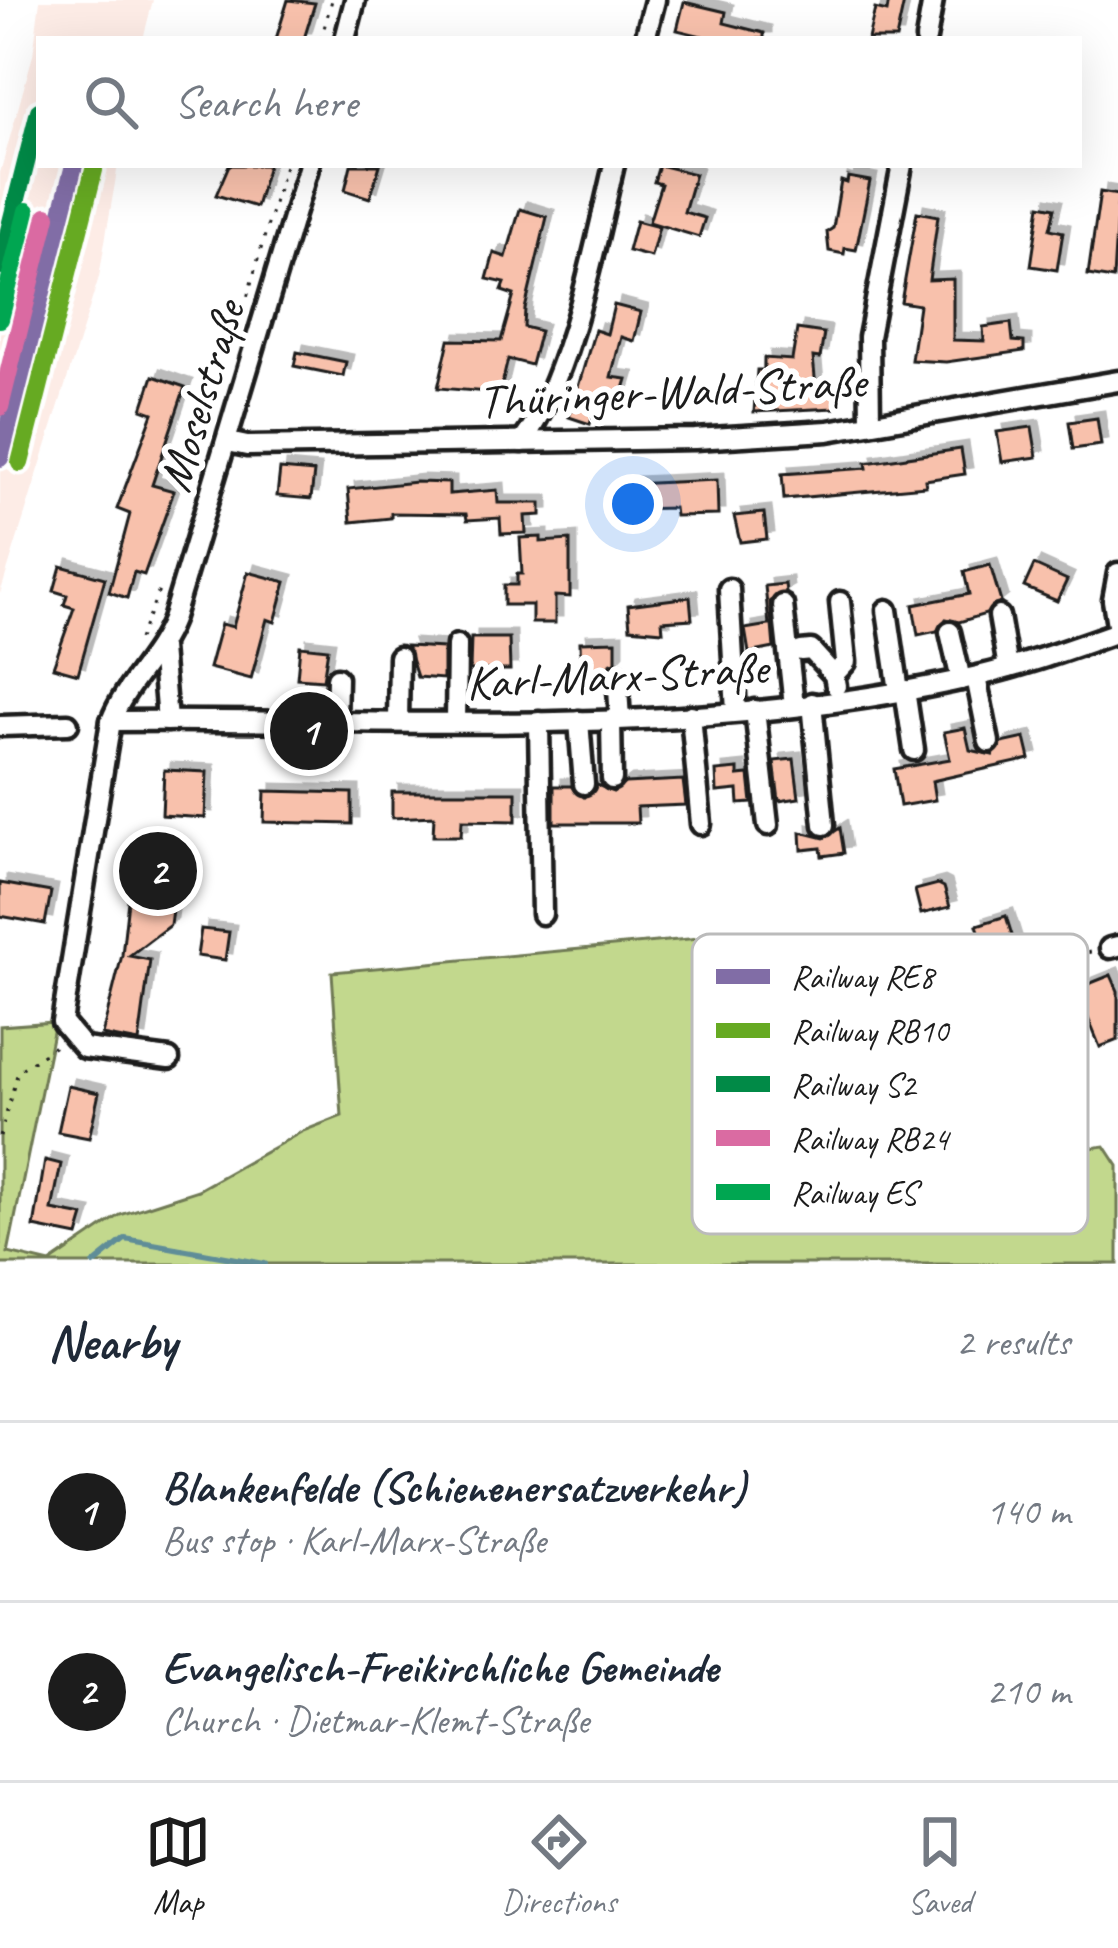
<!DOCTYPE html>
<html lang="en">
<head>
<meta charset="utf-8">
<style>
  :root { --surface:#fff; --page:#f6f6f7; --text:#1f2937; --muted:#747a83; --line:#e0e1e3; --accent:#1c1c1c }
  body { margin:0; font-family:Caveat,sans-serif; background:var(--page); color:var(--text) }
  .you { position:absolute; left:633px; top:504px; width:42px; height:42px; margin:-30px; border:9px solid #fff; border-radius:50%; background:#1a73e8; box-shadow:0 0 0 18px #1a73e833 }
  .badge { display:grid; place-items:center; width:78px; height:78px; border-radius:50%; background:var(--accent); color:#fff; font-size:39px; font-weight:700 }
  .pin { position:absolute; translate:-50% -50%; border:6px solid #fff; box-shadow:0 3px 12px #0006 }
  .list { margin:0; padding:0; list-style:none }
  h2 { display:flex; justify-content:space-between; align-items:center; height:156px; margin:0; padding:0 48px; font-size:51px }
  h2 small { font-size:39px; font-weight:400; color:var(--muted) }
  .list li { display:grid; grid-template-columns:78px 1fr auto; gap:36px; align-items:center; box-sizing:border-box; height:180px; padding:0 48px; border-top:3px solid var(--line) }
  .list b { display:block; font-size:45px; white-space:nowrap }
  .list p { margin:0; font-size:39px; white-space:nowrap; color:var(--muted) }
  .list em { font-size:39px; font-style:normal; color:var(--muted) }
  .icon { flex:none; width:66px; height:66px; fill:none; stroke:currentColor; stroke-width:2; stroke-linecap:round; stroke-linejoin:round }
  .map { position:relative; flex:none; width:1118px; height:1264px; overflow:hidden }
  .search { position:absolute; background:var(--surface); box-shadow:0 12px 48px #0002; left:36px; right:36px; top:36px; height:132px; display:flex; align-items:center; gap:30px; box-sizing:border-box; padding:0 42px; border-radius:0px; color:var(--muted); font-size:45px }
  .sheet { height:516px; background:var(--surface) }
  nav { display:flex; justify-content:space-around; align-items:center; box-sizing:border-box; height:168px; border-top:3px solid var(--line); background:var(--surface); font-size:33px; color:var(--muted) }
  nav a { display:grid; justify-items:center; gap:6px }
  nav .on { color:var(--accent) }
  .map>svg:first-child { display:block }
</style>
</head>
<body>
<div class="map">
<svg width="1118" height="1264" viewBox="0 0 1118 1264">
  <defs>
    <filter id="shadow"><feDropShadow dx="7" dy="-7" stdDeviation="0" flood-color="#0004"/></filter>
  </defs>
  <rect width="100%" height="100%" fill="#fff"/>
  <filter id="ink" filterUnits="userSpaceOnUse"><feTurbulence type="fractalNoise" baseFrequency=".00833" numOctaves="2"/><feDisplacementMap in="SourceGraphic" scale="24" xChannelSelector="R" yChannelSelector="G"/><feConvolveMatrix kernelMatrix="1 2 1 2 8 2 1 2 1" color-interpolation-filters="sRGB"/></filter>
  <g filter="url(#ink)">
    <polygon fill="#fdece6" points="40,0 153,0 143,39 39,39 39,165 118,165 99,277 0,594 0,173 33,55"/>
    <polygon fill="#c2d88d" stroke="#6f7a54" stroke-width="3" points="753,933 844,948 919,1005 1024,1157 1105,1146 1118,1166 1118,1264 0,1264 0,1026 55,1022 8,1253 50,1263 120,1215 198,1190 303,1131 342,1116 332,972"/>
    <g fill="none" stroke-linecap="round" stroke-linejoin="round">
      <polyline stroke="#5f8d98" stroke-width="6" points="94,1264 125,1239 265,1264"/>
    </g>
    <g fill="#f8c1ac" stroke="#1c1c1c" stroke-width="3" filter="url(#shadow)">
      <polygon points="288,0 315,3 304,39 276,39"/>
      <polygon points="889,0 904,2 896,39 868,39 875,9 887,12"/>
      <polygon points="684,2 726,12 724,23 764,33 764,39 714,39 677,30"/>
      <polygon points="229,165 268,165 256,207 216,195"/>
      <polygon points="351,165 380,165 370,198 345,190"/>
      <polygon points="659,165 695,174 684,212 705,218 699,237 649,222 661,184 654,182"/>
      <polygon points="848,177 870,181 856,250 845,248 844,254 829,251 827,232 833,228 841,181 847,183"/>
      <polygon points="1100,192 1118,195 1113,279 1088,275"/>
      <polygon points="1040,205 1055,208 1050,229 1063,232 1057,270 1031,266"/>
      <polygon points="520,209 547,217 525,309 524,327 540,331 531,365 508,359 500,393 438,388 449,340 501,341 514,295 502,291 505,283 487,279 494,253 506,257"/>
      <polygon points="917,212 938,216 929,280 953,279 953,340 984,341 983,327 1011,323 1013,341 1024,342 1024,351 946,362 911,360 919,305 901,302"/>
      <polygon points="636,221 659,227 651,257 628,251"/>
      <polygon points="614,305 641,312 634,341 621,337 611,377 627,379 622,396 608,392 602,412 594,410 590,424 569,417 595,330 607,334"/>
      <polygon points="797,329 824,333 820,358 813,357 816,388 838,393 835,408 754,412 757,370 764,370 764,358 792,360"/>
      <polygon points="297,352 346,362 343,376 294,366"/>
      <polygon points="153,376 185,387 152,485 174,491 144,575 134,572 127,598 109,592 130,514 117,509 153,413 142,409"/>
      <polygon points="1097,418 1101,445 1073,449 1069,422"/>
      <polygon points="1032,427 1037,457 1002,462 997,432"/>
      <polygon points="961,449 965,474 925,480 926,486 784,499 782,474 867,468 866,463"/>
      <polygon points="280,469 314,472 311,499 277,496"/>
      <polygon points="717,480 718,515 675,516 674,508 632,509 631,484"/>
      <polygon points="416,482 449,483 449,494 497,490 498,503 541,503 541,515 525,516 526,533 501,534 500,518 467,520 466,514 391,513 391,518 351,522 348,489"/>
      <polygon points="764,513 767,539 740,542 734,516"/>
      <polygon points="541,537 541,542 570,540 570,597 555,596 555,623 532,623 532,605 504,605 504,585 517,585 517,574 522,574 520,538"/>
      <polygon points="990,565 1001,602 986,614 959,622 946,619 937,631 918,635 913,605 969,594 964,572"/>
      <polygon points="1034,565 1067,580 1057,601 1024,587"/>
      <polygon points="61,566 105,578 78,674 53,667 74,608 64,605 67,595 54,591"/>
      <polygon points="248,572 286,582 275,622 267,619 251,679 209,668 221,624 233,627"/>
      <polygon points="785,584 786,592 770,601 774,648 749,653 745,629 769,625 765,586"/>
      <polygon points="690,597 692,619 662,621 663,631 630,628 628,605"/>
      <polygon points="471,638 509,638 510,670 470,670"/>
      <polygon points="616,641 616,661 604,675 581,675 580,642"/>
      <polygon points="300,646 328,649 323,680 297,678"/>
      <polygon points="407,646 443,648 443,679 417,677"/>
      <polygon points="965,728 970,750 993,755 1002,743 1025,738 1030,759 932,781 935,800 900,806 894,769 950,759 944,732"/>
      <polygon points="794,759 799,798 779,801 774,761"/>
      <polygon points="738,769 738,776 749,775 752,803 739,804 738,790 717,792 716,771"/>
      <polygon points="164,770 207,772 205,818 162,815"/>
      <polygon points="683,780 686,805 637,807 638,823 554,823 554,786 571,786 584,797 597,785 613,792 625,783"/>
      <polygon points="265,791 352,793 352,824 264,822"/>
      <polygon points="392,792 516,792 516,821 462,820 461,836 433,836 434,816 392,818"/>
      <polygon points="840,828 844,853 822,856 821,848 802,850 801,832 824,838"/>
      <polygon points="134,846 189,858 181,895 174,894 170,925 129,956 150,960 139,1042 102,1035 122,955"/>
      <polygon points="0,883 51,892 45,924 0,916"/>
      <polygon points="938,884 944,887 950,907 921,914 915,890"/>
      <polygon points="1006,916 1015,945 986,954 977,925"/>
      <polygon points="201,929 229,932 225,960 197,956"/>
      <polygon points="1111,975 1118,991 1118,1040 1100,1047 1086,1013 1019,1021 1014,996 1052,990 1054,998"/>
      <polygon points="68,1086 99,1093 89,1138 58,1132"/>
      <polygon points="45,1160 61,1164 52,1210 84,1216 78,1236 34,1227"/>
    </g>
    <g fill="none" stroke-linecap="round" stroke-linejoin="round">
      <defs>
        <g id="minor">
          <polyline points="345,39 355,0"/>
          <polyline points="645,39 655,0"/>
          <polyline points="926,39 933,0"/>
          <polyline points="870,423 869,337 902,165"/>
          <polyline points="228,442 247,446 695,439 828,431 1118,381"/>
          <path d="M 522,442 C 570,379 595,245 614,165"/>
          <polyline points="1118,573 1113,600 1118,631"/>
          <polyline points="729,589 736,712"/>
          <polyline points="783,605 794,706"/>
          <polyline points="887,610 899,691"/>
          <polyline points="999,616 1008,668"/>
          <polyline points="950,632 961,680"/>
          <polyline points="161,648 167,721"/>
          <polyline points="801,651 811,650 834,675 836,686"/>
          <polyline points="617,674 620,719"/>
          <polyline points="834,675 846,662 840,602"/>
          <polyline points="976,677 989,742"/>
          <polyline points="905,690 914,750"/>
          <polyline points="812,703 824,825"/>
          <polyline points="755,710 768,825"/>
          <polyline points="691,715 701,824"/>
          <polyline points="611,720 612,779"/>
          <path d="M 111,721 C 399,718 695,742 978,676 C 1026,665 1072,648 1118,632"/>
          <polyline points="579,721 584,784"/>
          <polyline points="336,722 337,678"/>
          <polyline points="398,722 399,657"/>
          <polyline points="456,722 457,645"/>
          <polyline points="539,722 542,914"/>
          <polyline points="0,726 68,724"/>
          <polyline points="1110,948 1118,946"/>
          <path d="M 169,1059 L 84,1048 L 62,1022 L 111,721 C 126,683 157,658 172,620 L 309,165"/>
        </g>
      </defs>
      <use href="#minor" stroke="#1c1c1c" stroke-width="27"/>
      <g stroke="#1c1c1c" stroke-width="3" stroke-dasharray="3 9" stroke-linecap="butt">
        <polyline points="321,39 332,0"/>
        <polyline points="241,319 285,165"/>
        <polyline points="139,639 161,586"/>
        <polyline points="740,946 865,937 938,975 965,977 1091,952"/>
        <polyline points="0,1136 18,1071 55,1046"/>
      </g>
      <use href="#minor" stroke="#fff" stroke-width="18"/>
      <defs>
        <polyline id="rail-1" points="0,458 74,165"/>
        <polyline id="rail-2" points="20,463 94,170"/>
        <polyline id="rail-3" points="0,266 39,111"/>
        <polyline id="rail-4" points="0,407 47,216"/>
        <polyline id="rail-5" points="0,319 27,211"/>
      </defs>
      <use href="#rail-1" stroke="#fff" stroke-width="27"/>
      <use href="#rail-2" stroke="#fff" stroke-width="27"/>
      <use href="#rail-3" stroke="#fff" stroke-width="27"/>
      <use href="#rail-4" stroke="#fff" stroke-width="27"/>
      <use href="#rail-5" stroke="#fff" stroke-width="27"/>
      <use href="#rail-1" stroke="#816da6" stroke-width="18"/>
      <use href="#rail-2" stroke="#6a2" stroke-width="18"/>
      <use href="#rail-3" stroke="#018a47" stroke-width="18"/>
      <use href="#rail-4" stroke="#da6ba2" stroke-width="18"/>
      <use href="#rail-5" stroke="#00a651" stroke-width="18"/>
    </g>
  </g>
  <g text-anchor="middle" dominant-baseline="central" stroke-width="12" stroke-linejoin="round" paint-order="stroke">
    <g font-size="48" fill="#1c1c1c" stroke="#fff">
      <text transform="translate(672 391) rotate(-3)">Thüringer-Wald-Straße</text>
      <text transform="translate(201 396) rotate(-73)">Moselstraße</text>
      <text transform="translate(617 675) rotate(-3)">Karl-Marx-Straße</text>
    </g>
  </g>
  <rect x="692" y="934" width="396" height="300" rx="18" fill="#fff" stroke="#bbb" stroke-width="3"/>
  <rect x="716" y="969" width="54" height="15" fill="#816da6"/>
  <rect x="716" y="1023" width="54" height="15" fill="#6a2"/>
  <rect x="716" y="1076" width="54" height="16" fill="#018a47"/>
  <rect x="716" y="1130" width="54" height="16" fill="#da6ba2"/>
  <rect x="716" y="1184" width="54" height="16" fill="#00a651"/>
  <g font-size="33" fill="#1c1c1c">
    <text x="791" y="988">Railway RE8</text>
    <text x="791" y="1042">Railway RB10</text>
    <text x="791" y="1096">Railway S2</text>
    <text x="791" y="1150">Railway RB24</text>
    <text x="791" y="1204">Railway ES</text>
  </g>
</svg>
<div class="you"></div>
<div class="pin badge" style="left:309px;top:731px">1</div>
<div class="pin badge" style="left:158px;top:871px">2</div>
<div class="search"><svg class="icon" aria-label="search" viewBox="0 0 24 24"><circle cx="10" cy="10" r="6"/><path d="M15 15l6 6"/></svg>Search here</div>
</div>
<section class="sheet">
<h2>Nearby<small>2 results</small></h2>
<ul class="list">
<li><span class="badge">1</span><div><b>Blankenfelde (Schienenersatzverkehr)</b><p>Bus stop · Karl-Marx-Straße</p></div><em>140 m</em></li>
<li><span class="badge">2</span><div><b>Evangelisch-Freikirchliche Gemeinde</b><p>Church · Dietmar-Klemt-Straße</p></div><em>210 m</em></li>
</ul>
</section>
<nav>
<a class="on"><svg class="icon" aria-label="map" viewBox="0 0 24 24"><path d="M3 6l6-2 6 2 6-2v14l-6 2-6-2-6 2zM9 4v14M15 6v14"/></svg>Map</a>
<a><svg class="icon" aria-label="directions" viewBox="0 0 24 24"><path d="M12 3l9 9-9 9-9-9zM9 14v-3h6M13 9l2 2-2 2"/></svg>Directions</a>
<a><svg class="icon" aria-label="saved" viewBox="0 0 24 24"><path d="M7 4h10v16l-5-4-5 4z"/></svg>Saved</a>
</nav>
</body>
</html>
